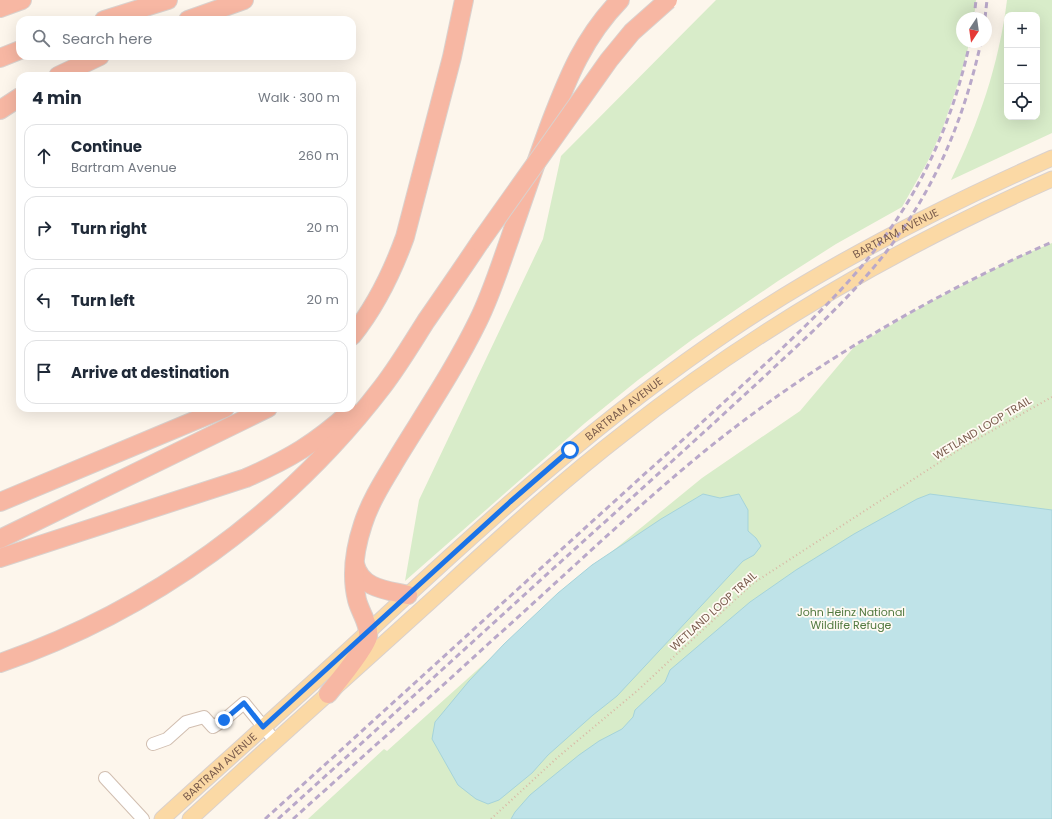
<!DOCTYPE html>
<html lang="en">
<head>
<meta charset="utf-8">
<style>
  :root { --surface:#fff; --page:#f2f2f3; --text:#1f2937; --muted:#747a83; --line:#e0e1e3 }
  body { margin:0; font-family:Poppins,sans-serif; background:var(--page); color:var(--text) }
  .controls { position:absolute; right:12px; top:12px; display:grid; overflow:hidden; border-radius:8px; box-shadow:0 4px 16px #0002 }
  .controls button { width:36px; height:36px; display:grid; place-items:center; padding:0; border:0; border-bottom:1px solid var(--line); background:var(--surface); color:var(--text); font:20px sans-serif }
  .compass { position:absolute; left:956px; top:12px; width:36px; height:36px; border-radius:50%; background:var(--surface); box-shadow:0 4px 16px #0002; rotate:193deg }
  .stop { position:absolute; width:12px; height:12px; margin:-9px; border:3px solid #1a73e8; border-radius:50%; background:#fff }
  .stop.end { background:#1a73e8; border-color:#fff; box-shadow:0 1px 4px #0008 }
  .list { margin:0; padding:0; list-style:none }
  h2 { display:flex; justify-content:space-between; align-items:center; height:52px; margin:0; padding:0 16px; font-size:17px }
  h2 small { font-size:13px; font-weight:400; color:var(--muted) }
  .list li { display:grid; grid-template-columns:26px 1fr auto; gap:12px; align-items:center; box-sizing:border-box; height:64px; margin:0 8px 8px; padding:0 8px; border:1px solid var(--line); border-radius:12px }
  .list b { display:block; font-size:15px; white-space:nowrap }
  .list p { margin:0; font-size:13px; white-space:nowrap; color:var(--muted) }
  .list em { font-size:13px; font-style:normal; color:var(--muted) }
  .icon { flex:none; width:22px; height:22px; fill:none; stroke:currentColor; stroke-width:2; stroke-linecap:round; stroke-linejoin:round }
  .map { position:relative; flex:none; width:1052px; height:819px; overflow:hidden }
  .search { position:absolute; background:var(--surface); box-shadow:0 4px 16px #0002; left:16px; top:16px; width:340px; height:44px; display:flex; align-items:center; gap:10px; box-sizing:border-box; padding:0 14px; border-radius:12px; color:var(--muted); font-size:15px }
  .panel { position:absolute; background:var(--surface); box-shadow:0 4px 16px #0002; left:16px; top:72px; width:340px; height:340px; border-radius:12px }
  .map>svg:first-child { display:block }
</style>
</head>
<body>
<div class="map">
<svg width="1052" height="819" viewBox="0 0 1052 819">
  <rect width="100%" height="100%" fill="#fdf6ec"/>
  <g fill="#d8ecc9" fill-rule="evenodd">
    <polygon points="716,0 976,0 974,18 962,18 962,42 969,42 968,48 959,81 942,130 928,161 902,207 836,244 778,281 693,339 638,380 585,423 405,581 419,500 543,239 561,156"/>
    <path d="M 1007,0 L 1052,0 L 1052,133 L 951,180 C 979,123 999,64 1007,0 ZM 1007,15 L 1037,15 L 1037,117 L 1007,117 Z"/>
    <polygon points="1052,243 1052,819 308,819 384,749 387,751 582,576 702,478 800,411 854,347 930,302 1018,257"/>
  </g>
  <g fill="#bfe3e8" stroke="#a5d3da">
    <polygon points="703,494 720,498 739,494 748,510 748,531 756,538 761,546 754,555 743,561 617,696 593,715 548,755 532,773 499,800 488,804 476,799 458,785 432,739 435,722 469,681 504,644 558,593 592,565 661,519"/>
    <polygon points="930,494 1052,510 1052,819 511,819 515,812 530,795 547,781 579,755 599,741 622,729 633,717 635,710 665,682 670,670 750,602 796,570 854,534 917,499"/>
  </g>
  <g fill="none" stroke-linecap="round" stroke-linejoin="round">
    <defs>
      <g id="minor">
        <polyline points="153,744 167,739 186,722 204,717 213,727 224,720 244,703 275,741"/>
        <polyline points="105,778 143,819"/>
      </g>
      <g id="major">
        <path id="s1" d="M 162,819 C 231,756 301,694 369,631 C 485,523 600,418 731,330 C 832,262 941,207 1052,158"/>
        <path d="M 190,819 C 267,748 346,678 423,608 C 489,548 554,487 624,433 C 755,330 900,246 1052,179"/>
      </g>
      <g id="highway">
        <polyline points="0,8 22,0"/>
        <polyline points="104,20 168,0"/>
        <polyline points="188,20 244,0"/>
        <polyline points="0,58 20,50"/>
        <polyline points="58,76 100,56"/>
        <polyline points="0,110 20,97"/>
        <path d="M 352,336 C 376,306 392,273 405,237 L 452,57 L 464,0"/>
        <polyline points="0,502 225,408"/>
        <polyline points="0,539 268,408"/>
        <path d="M 0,558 L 246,478 C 289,459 316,443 350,412"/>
        <path d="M 355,564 C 361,589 387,590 408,595"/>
        <path d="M 0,663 C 151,611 286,513 383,386 C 399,365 412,343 426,321 C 444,295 462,269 480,242"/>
        <path d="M 328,694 C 336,684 366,648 368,637 C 370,625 360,612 357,600 C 351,576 355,548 363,524 C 371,499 386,477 399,455 C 426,411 455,368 478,321 C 491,295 500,266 510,238 C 523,200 536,162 550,124 C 568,77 584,37 620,0"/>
      </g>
    </defs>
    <use href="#minor" stroke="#d1beb0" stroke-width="14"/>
    <use href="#major" stroke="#dad1cd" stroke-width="17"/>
    <use href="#highway" stroke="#dad1cd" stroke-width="20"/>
    <polyline stroke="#d9b8a5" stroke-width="2" stroke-dasharray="1 3" stroke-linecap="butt" points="491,819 558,757 637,691 752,584 963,447 1052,397"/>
    <use href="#minor" stroke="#fff" stroke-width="12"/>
    <use href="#major" stroke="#fbd9a5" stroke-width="15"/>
    <use href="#highway" stroke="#f7b7a3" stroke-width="18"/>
    <g stroke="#b9a8c9" stroke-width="3" stroke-dasharray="6 4" stroke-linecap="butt">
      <polyline points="974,18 976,0"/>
      <polyline points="985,18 987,0"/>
      <path d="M 265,819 C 393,703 521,586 649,470 C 692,432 734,393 776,354 C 816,316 856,278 888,232 C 929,175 955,111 970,42"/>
      <path d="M 278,819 C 401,708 523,595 646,485 C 691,444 736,403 780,362 C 823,322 867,281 900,233 C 941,175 966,110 981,42"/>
      <path d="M 293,819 C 357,761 423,704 487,645 C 560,580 630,512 706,450 C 810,366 929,296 1052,242"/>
    </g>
    <defs>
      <polyline id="highway-bridge" points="480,242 609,60 632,32 668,0"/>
    </defs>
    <use href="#highway-bridge" stroke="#dad1cd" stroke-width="20" stroke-linecap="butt"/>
    <use href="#highway-bridge" stroke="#f7b7a3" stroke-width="18"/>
  </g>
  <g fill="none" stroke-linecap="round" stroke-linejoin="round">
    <polyline stroke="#1a73e8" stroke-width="5" points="224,720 244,703 263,727 510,502 570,450"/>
  </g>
  <g text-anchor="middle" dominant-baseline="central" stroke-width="3.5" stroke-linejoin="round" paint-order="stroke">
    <g font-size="11" fill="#7a5c4d" stroke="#fffaf3">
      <text stroke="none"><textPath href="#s1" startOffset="942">BARTRAM AVENUE</textPath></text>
      <text stroke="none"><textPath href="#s1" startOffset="618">BARTRAM AVENUE</textPath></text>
      <text transform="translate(982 428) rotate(-31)">WETLAND LOOP TRAIL</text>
      <text transform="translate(713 611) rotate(-42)">WETLAND LOOP TRAIL</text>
      <text stroke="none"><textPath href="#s1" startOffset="78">BARTRAM AVENUE</textPath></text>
    </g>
    <g font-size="11" fill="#537a41" stroke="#fffaf3">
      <text x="851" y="612">John Heinz National<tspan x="851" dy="13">Wildlife Refuge</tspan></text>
    </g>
  </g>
</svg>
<div class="controls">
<button>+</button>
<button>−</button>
<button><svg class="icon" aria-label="locate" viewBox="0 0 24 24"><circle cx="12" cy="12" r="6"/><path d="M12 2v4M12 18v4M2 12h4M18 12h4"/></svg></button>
</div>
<svg class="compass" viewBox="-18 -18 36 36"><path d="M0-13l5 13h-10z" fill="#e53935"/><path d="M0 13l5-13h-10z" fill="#747a83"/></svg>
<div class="stop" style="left:570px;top:450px"></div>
<div class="stop end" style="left:224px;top:720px"></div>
<div class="search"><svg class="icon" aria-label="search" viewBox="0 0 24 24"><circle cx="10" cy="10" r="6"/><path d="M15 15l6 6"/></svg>Search here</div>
<section class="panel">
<h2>4 min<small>Walk · 300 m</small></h2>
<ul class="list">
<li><svg class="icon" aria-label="ahead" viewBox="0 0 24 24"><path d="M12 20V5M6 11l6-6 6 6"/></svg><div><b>Continue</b><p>Bartram Avenue</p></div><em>260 m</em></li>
<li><svg class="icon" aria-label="right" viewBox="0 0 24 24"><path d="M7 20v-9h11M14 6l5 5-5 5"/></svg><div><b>Turn right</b></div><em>20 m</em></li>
<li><svg class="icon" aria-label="left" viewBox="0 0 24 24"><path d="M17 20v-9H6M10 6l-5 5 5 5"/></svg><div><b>Turn left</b></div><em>20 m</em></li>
<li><svg class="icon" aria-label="arrive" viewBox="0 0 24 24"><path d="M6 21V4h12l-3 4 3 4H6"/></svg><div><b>Arrive at destination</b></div></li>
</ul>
</section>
</div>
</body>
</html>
